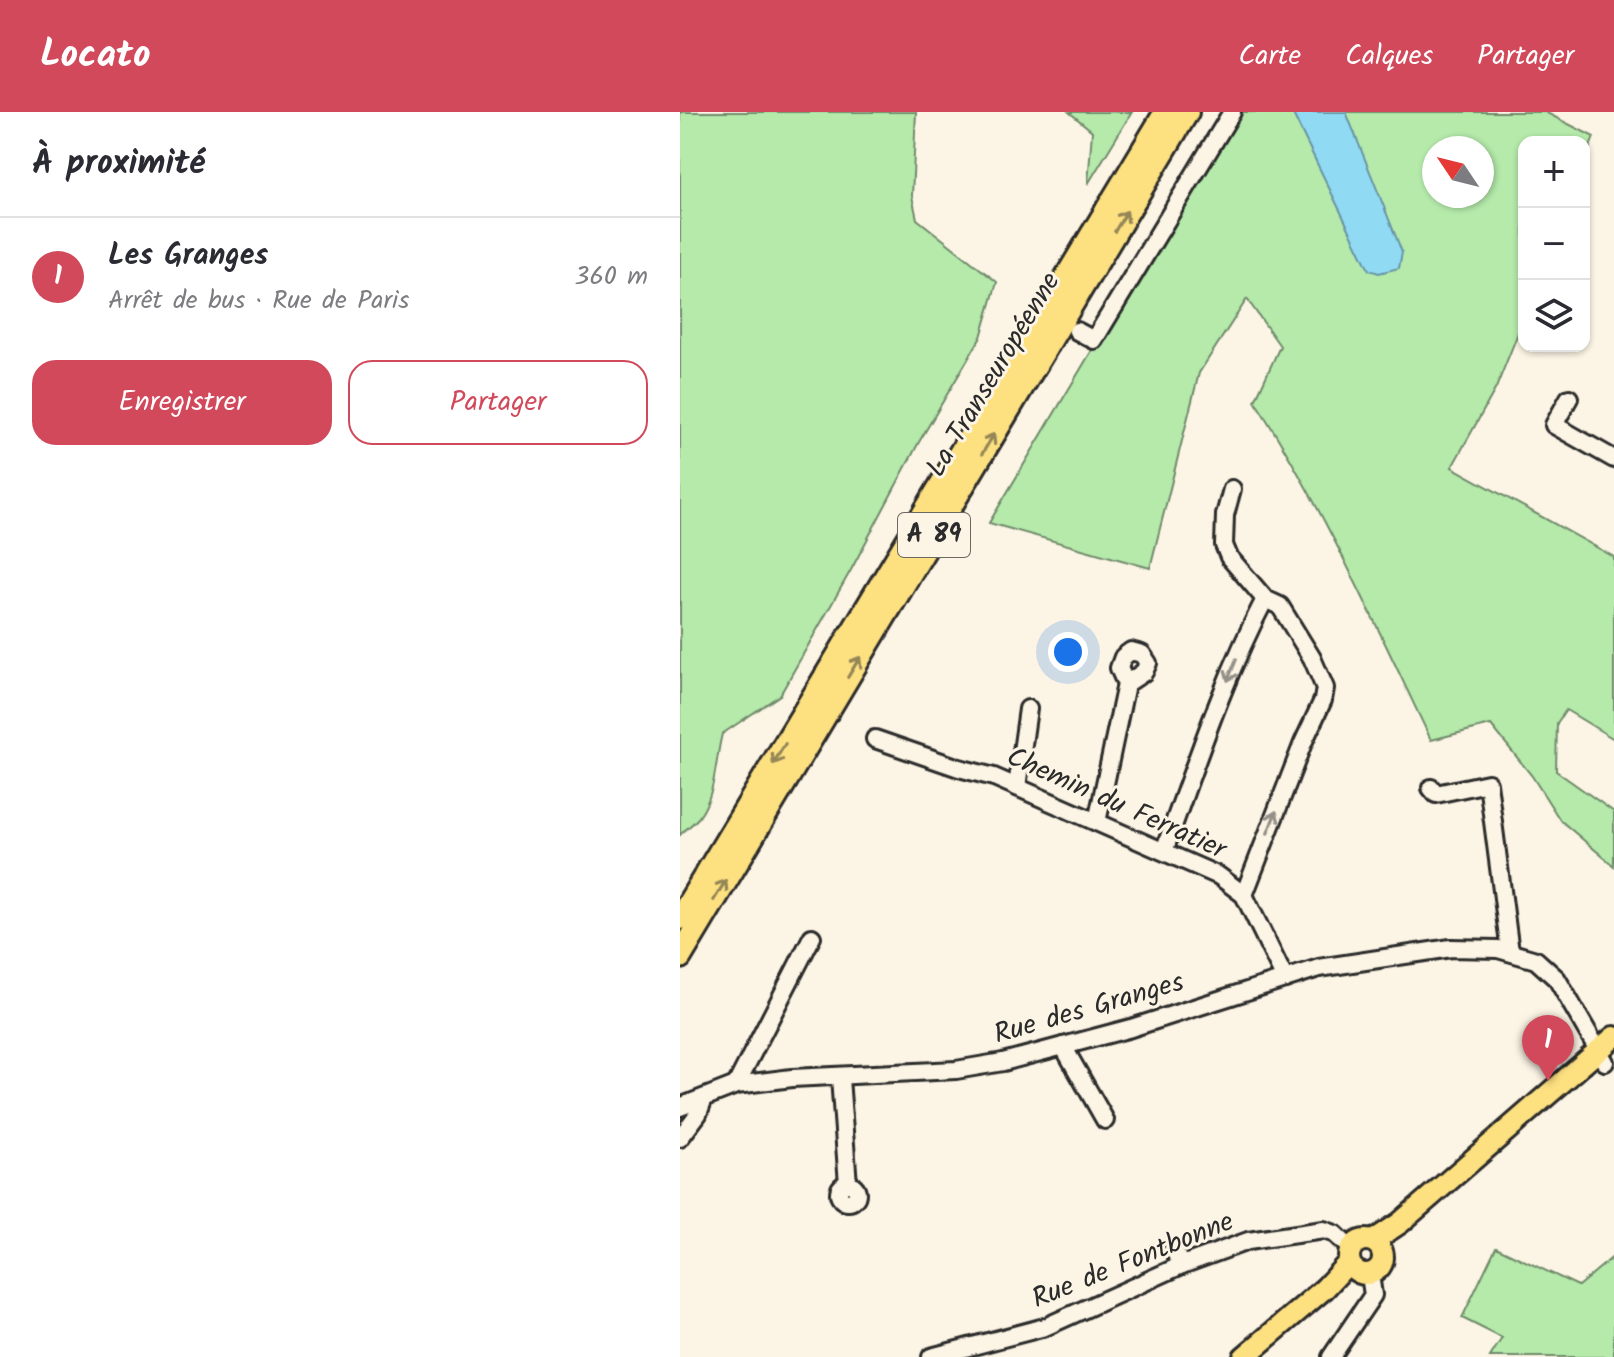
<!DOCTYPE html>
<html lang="fr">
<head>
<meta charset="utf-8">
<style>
  :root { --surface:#fff; --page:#f7f7f7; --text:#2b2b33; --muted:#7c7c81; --line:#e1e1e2; --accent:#d1495b }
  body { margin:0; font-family:Kalam,sans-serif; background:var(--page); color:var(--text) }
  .controls { position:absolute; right:24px; top:24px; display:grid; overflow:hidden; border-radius:16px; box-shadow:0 2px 6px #0004 }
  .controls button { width:72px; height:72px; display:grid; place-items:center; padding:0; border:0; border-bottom:2px solid var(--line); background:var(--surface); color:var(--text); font:40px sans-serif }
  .compass { position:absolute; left:742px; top:24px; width:72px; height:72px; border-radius:50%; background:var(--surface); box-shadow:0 2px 6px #0004; rotate:305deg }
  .you { position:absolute; left:388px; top:540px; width:28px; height:28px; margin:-20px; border:6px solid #fff; border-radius:50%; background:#1a73e8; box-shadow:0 0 0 12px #1a73e833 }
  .badge { display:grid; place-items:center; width:52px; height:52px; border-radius:50%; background:var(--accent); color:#fff; font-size:26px; font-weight:700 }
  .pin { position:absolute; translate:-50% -66px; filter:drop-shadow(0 2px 4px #0008) }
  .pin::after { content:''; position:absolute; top:42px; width:28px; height:24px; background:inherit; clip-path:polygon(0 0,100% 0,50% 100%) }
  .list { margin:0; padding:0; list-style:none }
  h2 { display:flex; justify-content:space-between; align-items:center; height:104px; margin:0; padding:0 32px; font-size:34px }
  h2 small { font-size:26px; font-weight:400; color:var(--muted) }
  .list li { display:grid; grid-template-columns:52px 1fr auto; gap:24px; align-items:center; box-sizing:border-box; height:120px; padding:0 32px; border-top:2px solid var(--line) }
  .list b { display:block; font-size:30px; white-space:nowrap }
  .list p { margin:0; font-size:26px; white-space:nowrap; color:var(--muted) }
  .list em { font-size:26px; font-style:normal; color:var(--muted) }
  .actions { display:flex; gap:16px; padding:24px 32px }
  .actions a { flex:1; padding:18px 0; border:2px solid var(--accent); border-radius:24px; text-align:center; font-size:28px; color:var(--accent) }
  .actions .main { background:var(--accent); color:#fff }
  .icon { flex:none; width:44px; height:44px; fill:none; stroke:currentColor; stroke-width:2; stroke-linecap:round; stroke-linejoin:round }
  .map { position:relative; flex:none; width:934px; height:1245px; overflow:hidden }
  header { display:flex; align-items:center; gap:48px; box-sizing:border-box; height:112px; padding:0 40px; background:var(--accent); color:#fff }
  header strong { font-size:38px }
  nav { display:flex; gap:44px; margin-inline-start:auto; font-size:28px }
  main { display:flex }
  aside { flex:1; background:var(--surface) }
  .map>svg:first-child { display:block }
</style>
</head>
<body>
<header>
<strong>Locato</strong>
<nav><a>Carte</a><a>Calques</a><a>Partager</a></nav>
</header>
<main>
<aside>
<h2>À proximité<small></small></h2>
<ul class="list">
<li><span class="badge">1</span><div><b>Les Granges</b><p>Arrêt de bus · Rue de Paris</p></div><em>360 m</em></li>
</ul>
<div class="actions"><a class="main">Enregistrer</a><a>Partager</a></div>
</aside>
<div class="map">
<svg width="934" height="1245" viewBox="0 0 934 1245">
  <rect width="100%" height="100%" fill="#fcf5e5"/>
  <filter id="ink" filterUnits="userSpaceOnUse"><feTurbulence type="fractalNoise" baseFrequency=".0125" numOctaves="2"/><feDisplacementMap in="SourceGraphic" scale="16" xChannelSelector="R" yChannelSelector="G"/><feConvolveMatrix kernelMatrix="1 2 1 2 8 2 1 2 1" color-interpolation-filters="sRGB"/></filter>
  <g filter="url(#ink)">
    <g fill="#b5eaab" stroke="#708a6b" stroke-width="2" fill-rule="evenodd">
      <path d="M 0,0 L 236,0 L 232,84 L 237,107 L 317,170 L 301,225 L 239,330 L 171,458 L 100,583 L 42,622 C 35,649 36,682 19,705 C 14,711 6,717 0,723 Z"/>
      <polygon points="389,0 452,0 408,72 412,19"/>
      <path d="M 554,0 L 865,0 L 914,25 L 904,51 L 904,30 L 844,30 L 844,206 L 816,276 L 772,355 L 934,445 L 934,627 L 886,598 L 877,611 L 876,659 L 934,700 L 934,754 L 880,708 L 852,664 L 811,613 L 751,628 C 696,513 644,397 575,289 L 600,234 L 567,187 L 519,261 L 470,456 L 309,411 ZM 754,36 L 802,36 L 802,84 L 754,84 Z"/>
      <polygon points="816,1135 898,1174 934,1144 934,1245 810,1245 822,1226 782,1206"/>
    </g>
    <polygon fill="#91daf3" stroke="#6894a3" stroke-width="2" points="612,0 666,0 722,140 719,156 699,161 689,158"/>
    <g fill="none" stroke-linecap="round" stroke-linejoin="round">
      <defs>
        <g id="minor">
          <polyline points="397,219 414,228 552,0"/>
          <polyline points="889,286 874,313 934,347"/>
          <polyline points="552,377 545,403 544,433 549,445 585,487 600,494 632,546 645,576 643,588 623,631 564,783"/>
          <polyline points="195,627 279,656 314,665 539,764 564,783 605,867"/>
          <polyline points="337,675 348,597"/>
          <polyline points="751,676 756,682 808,671 830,840"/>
          <polyline points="417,710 446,572 439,556 443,545 451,539 462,542 468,551 464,560 446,572"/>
          <path d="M 484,739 C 515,654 543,567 585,487"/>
          <polyline points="383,934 425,1008"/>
          <polyline points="160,966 168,1072"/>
          <polyline points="56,973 132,825"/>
          <polyline points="0,995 56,973 112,966 276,958 323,950 451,916 639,856 771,836 818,837 856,848 877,867 925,950"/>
          <polyline points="0,1026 18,1002 24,986"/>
          <circle cx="168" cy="1081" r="9"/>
          <polyline points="493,1137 502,1153"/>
          <polyline points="251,1245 365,1215 502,1153 568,1129 644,1118 655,1122 671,1137"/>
          <polyline points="651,1245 693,1183 690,1163"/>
        </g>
        <g id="major">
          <circle cx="686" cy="1145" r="17"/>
          <polyline points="693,1129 720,1111 934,925"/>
          <polyline points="564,1245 645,1176 669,1150"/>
        </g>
        <g id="highway">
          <polyline points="0,806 486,0"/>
          <polyline points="0,845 507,0"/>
        </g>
      </defs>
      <use href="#minor" stroke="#2b2b2b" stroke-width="22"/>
      <use href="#major" stroke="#2b2b2b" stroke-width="26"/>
      <use href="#highway" stroke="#2b2b2b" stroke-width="28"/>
      <use href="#minor" stroke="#fcf5e5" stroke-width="16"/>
      <use href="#major" stroke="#fde080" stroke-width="20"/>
      <use href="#highway" stroke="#fde080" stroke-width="22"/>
    </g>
    <defs><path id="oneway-shaft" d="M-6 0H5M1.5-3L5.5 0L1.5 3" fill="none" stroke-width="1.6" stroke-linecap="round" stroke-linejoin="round" transform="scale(2)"/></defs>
    <g stroke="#948656">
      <use href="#oneway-shaft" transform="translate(441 109) rotate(-59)"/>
      <use href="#oneway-shaft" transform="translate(308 332) rotate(-59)"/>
      <use href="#oneway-shaft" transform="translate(174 555) rotate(-59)"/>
      <use href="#oneway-shaft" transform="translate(99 642) rotate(121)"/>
      <use href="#oneway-shaft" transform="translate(40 778) rotate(-59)"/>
    </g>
    <g stroke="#949088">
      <use href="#oneway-shaft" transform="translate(552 558) rotate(112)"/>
      <use href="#oneway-shaft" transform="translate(592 710) rotate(-69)"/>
    </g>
  </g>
  <g text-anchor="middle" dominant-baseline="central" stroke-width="6" stroke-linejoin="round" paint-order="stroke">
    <rect fill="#fcf5e5" stroke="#6a6863" stroke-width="2" x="218" y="401" width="72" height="44" rx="6"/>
    <g font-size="26" font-weight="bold" fill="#2b2b2b">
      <text x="254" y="423">A 89</text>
    </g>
    <g font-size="28" fill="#2b2b2b" stroke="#fcf5e5">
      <text transform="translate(314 263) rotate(-59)">La Transeuropéenne</text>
      <text transform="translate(436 692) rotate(24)">Chemin du Ferratier</text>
      <text transform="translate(409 897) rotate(-16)">Rue des Granges</text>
      <text transform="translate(453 1149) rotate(-22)">Rue de Fontbonne</text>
    </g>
  </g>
</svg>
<div class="controls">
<button>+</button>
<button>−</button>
<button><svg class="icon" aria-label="layers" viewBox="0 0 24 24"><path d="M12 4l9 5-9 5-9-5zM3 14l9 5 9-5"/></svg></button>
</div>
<svg class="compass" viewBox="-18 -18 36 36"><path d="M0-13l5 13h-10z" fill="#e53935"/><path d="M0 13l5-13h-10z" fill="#7c7c81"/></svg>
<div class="you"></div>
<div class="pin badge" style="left:868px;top:969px">1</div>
</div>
</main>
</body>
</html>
